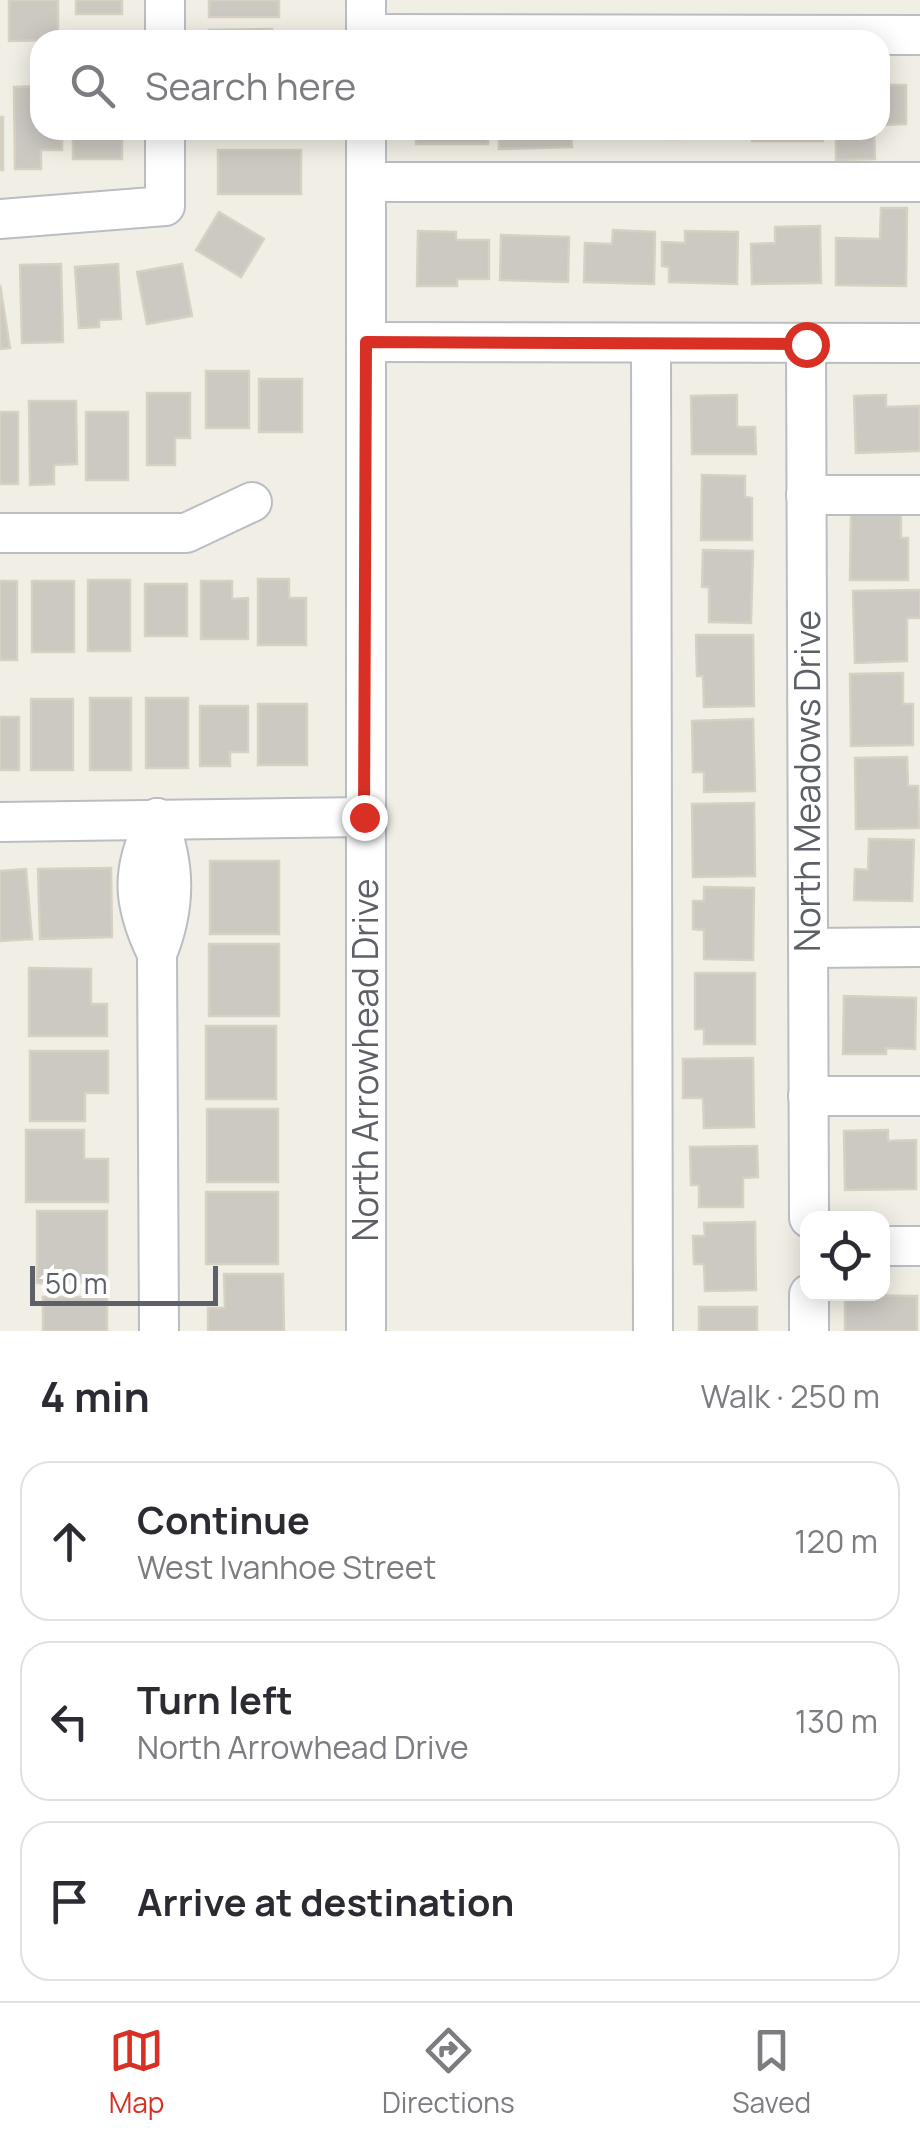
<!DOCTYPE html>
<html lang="en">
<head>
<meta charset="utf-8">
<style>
  :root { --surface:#fff; --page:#f7f7f7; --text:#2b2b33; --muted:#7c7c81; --line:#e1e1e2; --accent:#d93025 }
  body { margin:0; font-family:Manrope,sans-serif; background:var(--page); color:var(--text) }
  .controls { position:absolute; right:30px; bottom:30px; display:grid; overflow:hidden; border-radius:20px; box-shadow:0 5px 25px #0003 }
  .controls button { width:90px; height:90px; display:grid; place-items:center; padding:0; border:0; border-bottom:2px solid var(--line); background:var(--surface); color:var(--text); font:50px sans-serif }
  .scale { position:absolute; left:30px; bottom:25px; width:188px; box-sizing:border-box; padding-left:10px; border:5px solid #5d6167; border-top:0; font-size:28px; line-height:35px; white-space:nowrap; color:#5d6167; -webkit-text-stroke:8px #fff; paint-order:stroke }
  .stop { position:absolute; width:30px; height:30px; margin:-22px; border:8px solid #d93025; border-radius:50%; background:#fff }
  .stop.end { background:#d93025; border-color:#fff; box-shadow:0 2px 10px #0008 }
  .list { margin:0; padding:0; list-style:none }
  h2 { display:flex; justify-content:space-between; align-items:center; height:130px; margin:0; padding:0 40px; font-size:42px }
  h2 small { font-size:32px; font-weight:400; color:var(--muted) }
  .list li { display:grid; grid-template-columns:65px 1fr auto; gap:30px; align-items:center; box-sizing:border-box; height:160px; margin:0 20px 20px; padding:0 20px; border:2px solid var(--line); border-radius:30px }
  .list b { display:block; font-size:38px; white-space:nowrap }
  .list p { margin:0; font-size:32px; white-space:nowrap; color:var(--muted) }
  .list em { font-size:32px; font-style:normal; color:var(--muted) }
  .icon { flex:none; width:55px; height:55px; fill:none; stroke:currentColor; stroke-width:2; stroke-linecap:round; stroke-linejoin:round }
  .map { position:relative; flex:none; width:920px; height:1331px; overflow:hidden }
  .search { position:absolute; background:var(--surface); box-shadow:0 5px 25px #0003; left:30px; right:30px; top:30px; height:110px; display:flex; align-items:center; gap:25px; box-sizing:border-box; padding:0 35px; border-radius:30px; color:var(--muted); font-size:38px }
  .sheet { height:670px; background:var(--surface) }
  nav { display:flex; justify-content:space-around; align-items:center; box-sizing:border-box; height:140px; border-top:2px solid var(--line); background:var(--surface); font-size:28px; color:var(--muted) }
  nav a { display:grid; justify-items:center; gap:5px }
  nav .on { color:var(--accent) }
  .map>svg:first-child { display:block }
</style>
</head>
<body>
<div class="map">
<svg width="920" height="1331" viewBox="0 0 920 1331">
  <rect width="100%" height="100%" fill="#f1efe5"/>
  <g fill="#ccc8c2" stroke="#d6d1c3" stroke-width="2.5">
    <polygon points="9,0 58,0 58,40 9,41"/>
    <rect x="76" y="0" width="46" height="14"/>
    <rect x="209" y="0" width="70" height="17"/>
    <polygon points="272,29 273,40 209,40 209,30"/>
    <polygon points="880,85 906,85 906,124 880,125"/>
    <polygon points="40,86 40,130 62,130 62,150 41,150 41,169 15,169 14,87"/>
    <rect x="0" y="117" width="3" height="53"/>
    <rect x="73" y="130" width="49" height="29"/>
    <polygon points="416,130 489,130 488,144 416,144"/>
    <polygon points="499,130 571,130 572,147 499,149"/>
    <polygon points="584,130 627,130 627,138 584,137"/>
    <polygon points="668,130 739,130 739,138 668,139"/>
    <rect x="752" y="130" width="71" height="11"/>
    <polygon points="836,130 874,130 875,159 836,160"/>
    <rect x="218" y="150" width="83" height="44"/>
    <polygon points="881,208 907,208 906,286 836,285 836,238 880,239"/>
    <polygon points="219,212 264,239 241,277 196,250"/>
    <polygon points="820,226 821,283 752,284 751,244 775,243 775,227"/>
    <polygon points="613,230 655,232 654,284 584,282 585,243 612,244"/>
    <polygon points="418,231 456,232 456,240 489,240 489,279 457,279 457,286 417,286"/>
    <polygon points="685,231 738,232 737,284 669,282 669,267 662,266 662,242 685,243"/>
    <polygon points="501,235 569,237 568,282 500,280"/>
    <polygon points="61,264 63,342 22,343 20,265"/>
    <polygon points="118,264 121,319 99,320 99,327 79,328 75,267"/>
    <polygon points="182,264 192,316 147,324 137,272"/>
    <polygon points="0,285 10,348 0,349"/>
    <rect x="206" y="371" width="43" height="57"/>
    <rect x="259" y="379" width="43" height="53"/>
    <polygon points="147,393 190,393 190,438 175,438 175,465 147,465"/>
    <polygon points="737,395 737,427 755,427 756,454 692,454 691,396"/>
    <polygon points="886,395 886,407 919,406 920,451 856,453 854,396"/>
    <polygon points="29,401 76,401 77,464 54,465 54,484 30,485"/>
    <rect x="0" y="412" width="18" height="72"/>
    <rect x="86" y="412" width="42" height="68"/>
    <polygon points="702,475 745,476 745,497 752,498 752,540 701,540"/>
    <polygon points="851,508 901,508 901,538 908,538 908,580 850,580"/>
    <polygon points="703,550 753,551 751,623 709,622 709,587 702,587"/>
    <polygon points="258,579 289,579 289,598 306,598 306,645 258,645"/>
    <rect x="88" y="580" width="42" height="71"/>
    <rect x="0" y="581" width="17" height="79"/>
    <rect x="32" y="581" width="42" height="71"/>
    <polygon points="201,581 232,581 232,599 248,598 248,639 201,639"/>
    <rect x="145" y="584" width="42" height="52"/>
    <polygon points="920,590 920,618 907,618 907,661 855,663 853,591"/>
    <polygon points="696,635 753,635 754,706 704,707 703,676 697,676"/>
    <polygon points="903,673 903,704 913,704 913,745 851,746 850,674"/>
    <rect x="90" y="698" width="41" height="72"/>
    <rect x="146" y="698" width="42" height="70"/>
    <rect x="31" y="699" width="42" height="71"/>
    <rect x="258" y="704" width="49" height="61"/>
    <polygon points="200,706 248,706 248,752 230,752 230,766 200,766"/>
    <rect x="0" y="717" width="19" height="53"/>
    <polygon points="753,719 755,791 704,792 704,772 693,772 692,721"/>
    <polygon points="907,757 908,786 918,786 919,828 856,829 855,758"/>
    <polygon points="754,803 755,876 693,877 692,804"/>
    <polygon points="869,839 914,840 912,901 854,900 855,869 868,870"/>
    <rect x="210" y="861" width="69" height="73"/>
    <polygon points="111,868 112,937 40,939 38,869"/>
    <polygon points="26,869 32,939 0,941 0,871"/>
    <polygon points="704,887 754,888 753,960 704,959 704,930 693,929 693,901 704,901"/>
    <rect x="209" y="944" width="70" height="72"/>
    <polygon points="29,968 91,969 91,1004 107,1004 107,1036 29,1036"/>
    <polygon points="695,973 755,973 755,1044 704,1044 704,1029 695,1029"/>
    <polygon points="844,996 916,998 915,1049 886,1048 886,1054 843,1054"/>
    <rect x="206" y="1026" width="70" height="73"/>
    <polygon points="30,1051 108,1051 108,1093 85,1093 85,1121 30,1121"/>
    <polygon points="753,1058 754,1127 704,1128 703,1098 683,1098 683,1059"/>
    <rect x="207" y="1109" width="71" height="73"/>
    <polygon points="26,1130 84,1130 84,1159 108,1159 108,1202 26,1202"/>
    <polygon points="888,1130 888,1141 916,1140 916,1189 845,1190 844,1131"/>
    <polygon points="757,1146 758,1177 743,1178 743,1207 699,1207 699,1185 691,1185 690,1147"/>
    <rect x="206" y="1192" width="72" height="72"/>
    <rect x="37" y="1211" width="70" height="72"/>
    <polygon points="755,1222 756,1290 705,1291 704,1264 694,1264 693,1236 705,1236 704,1223"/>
    <polygon points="224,1274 283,1274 284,1331 208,1331 208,1308 225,1308"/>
    <polygon points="845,1295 917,1296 917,1331 845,1331"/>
    <rect x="43" y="1297" width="64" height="34"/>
    <rect x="699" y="1307" width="58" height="24"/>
  </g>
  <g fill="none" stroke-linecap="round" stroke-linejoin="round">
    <defs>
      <g id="minor">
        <polyline points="165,0 165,40"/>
        <polyline points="366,0 366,40"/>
        <polyline points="366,34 920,35"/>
        <polyline points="366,130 366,1331"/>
        <polyline points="366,182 920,182"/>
        <polyline points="0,219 165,206 165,130"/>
        <polyline points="366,342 920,343"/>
        <polyline points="806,344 809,1218"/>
        <polyline points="651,345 653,1331"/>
        <polyline points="806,495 920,495"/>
        <polyline points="0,533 186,533 252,502"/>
        <path d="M 157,818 C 176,865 176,907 157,954 L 159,1331"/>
        <path d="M 157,818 C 130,869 132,903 157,954"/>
        <polyline points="0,822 365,817"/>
        <polyline points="808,948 920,947"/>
        <polyline points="808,1096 920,1096"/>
        <polyline points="882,1246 920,1246"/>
        <polyline points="809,1294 809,1331"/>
      </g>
    </defs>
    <use href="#minor" stroke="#babdc2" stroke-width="42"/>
    <use href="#minor" stroke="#fff" stroke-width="38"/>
  </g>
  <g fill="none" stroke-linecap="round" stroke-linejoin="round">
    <polyline stroke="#d93025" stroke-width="12" points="364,817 366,342 806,344"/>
  </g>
  <g text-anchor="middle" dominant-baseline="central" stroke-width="8" stroke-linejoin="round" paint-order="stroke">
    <g font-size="35" fill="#5d6167" stroke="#fff">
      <text transform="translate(807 781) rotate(-90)">North Meadows Drive</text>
      <text transform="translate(365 1060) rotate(-90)">North Arrowhead Drive</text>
    </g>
  </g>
</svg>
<div class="controls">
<button><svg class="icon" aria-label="locate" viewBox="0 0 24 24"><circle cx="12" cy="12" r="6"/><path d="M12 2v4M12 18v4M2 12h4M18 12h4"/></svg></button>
</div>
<div class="scale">50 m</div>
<div class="stop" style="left:806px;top:344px"></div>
<div class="stop end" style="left:364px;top:817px"></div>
<div class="search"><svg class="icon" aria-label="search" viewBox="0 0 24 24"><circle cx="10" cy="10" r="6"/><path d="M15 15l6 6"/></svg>Search here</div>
</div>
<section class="sheet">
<h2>4 min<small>Walk · 250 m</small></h2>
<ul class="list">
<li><svg class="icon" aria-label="ahead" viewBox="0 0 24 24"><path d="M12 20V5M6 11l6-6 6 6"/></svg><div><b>Continue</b><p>West Ivanhoe Street</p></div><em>120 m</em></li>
<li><svg class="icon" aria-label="left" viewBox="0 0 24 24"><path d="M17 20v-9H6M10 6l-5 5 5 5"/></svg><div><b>Turn left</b><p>North Arrowhead Drive</p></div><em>130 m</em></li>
<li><svg class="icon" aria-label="arrive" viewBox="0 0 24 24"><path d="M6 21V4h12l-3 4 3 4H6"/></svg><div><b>Arrive at destination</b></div></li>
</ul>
</section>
<nav>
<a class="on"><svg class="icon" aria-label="map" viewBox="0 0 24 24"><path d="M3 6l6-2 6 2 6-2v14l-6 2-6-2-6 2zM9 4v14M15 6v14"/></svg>Map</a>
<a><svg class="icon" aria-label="directions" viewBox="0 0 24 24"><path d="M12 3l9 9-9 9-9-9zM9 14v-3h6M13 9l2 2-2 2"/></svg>Directions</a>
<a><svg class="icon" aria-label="saved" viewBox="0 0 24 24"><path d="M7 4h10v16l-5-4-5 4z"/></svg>Saved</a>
</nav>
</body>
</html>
